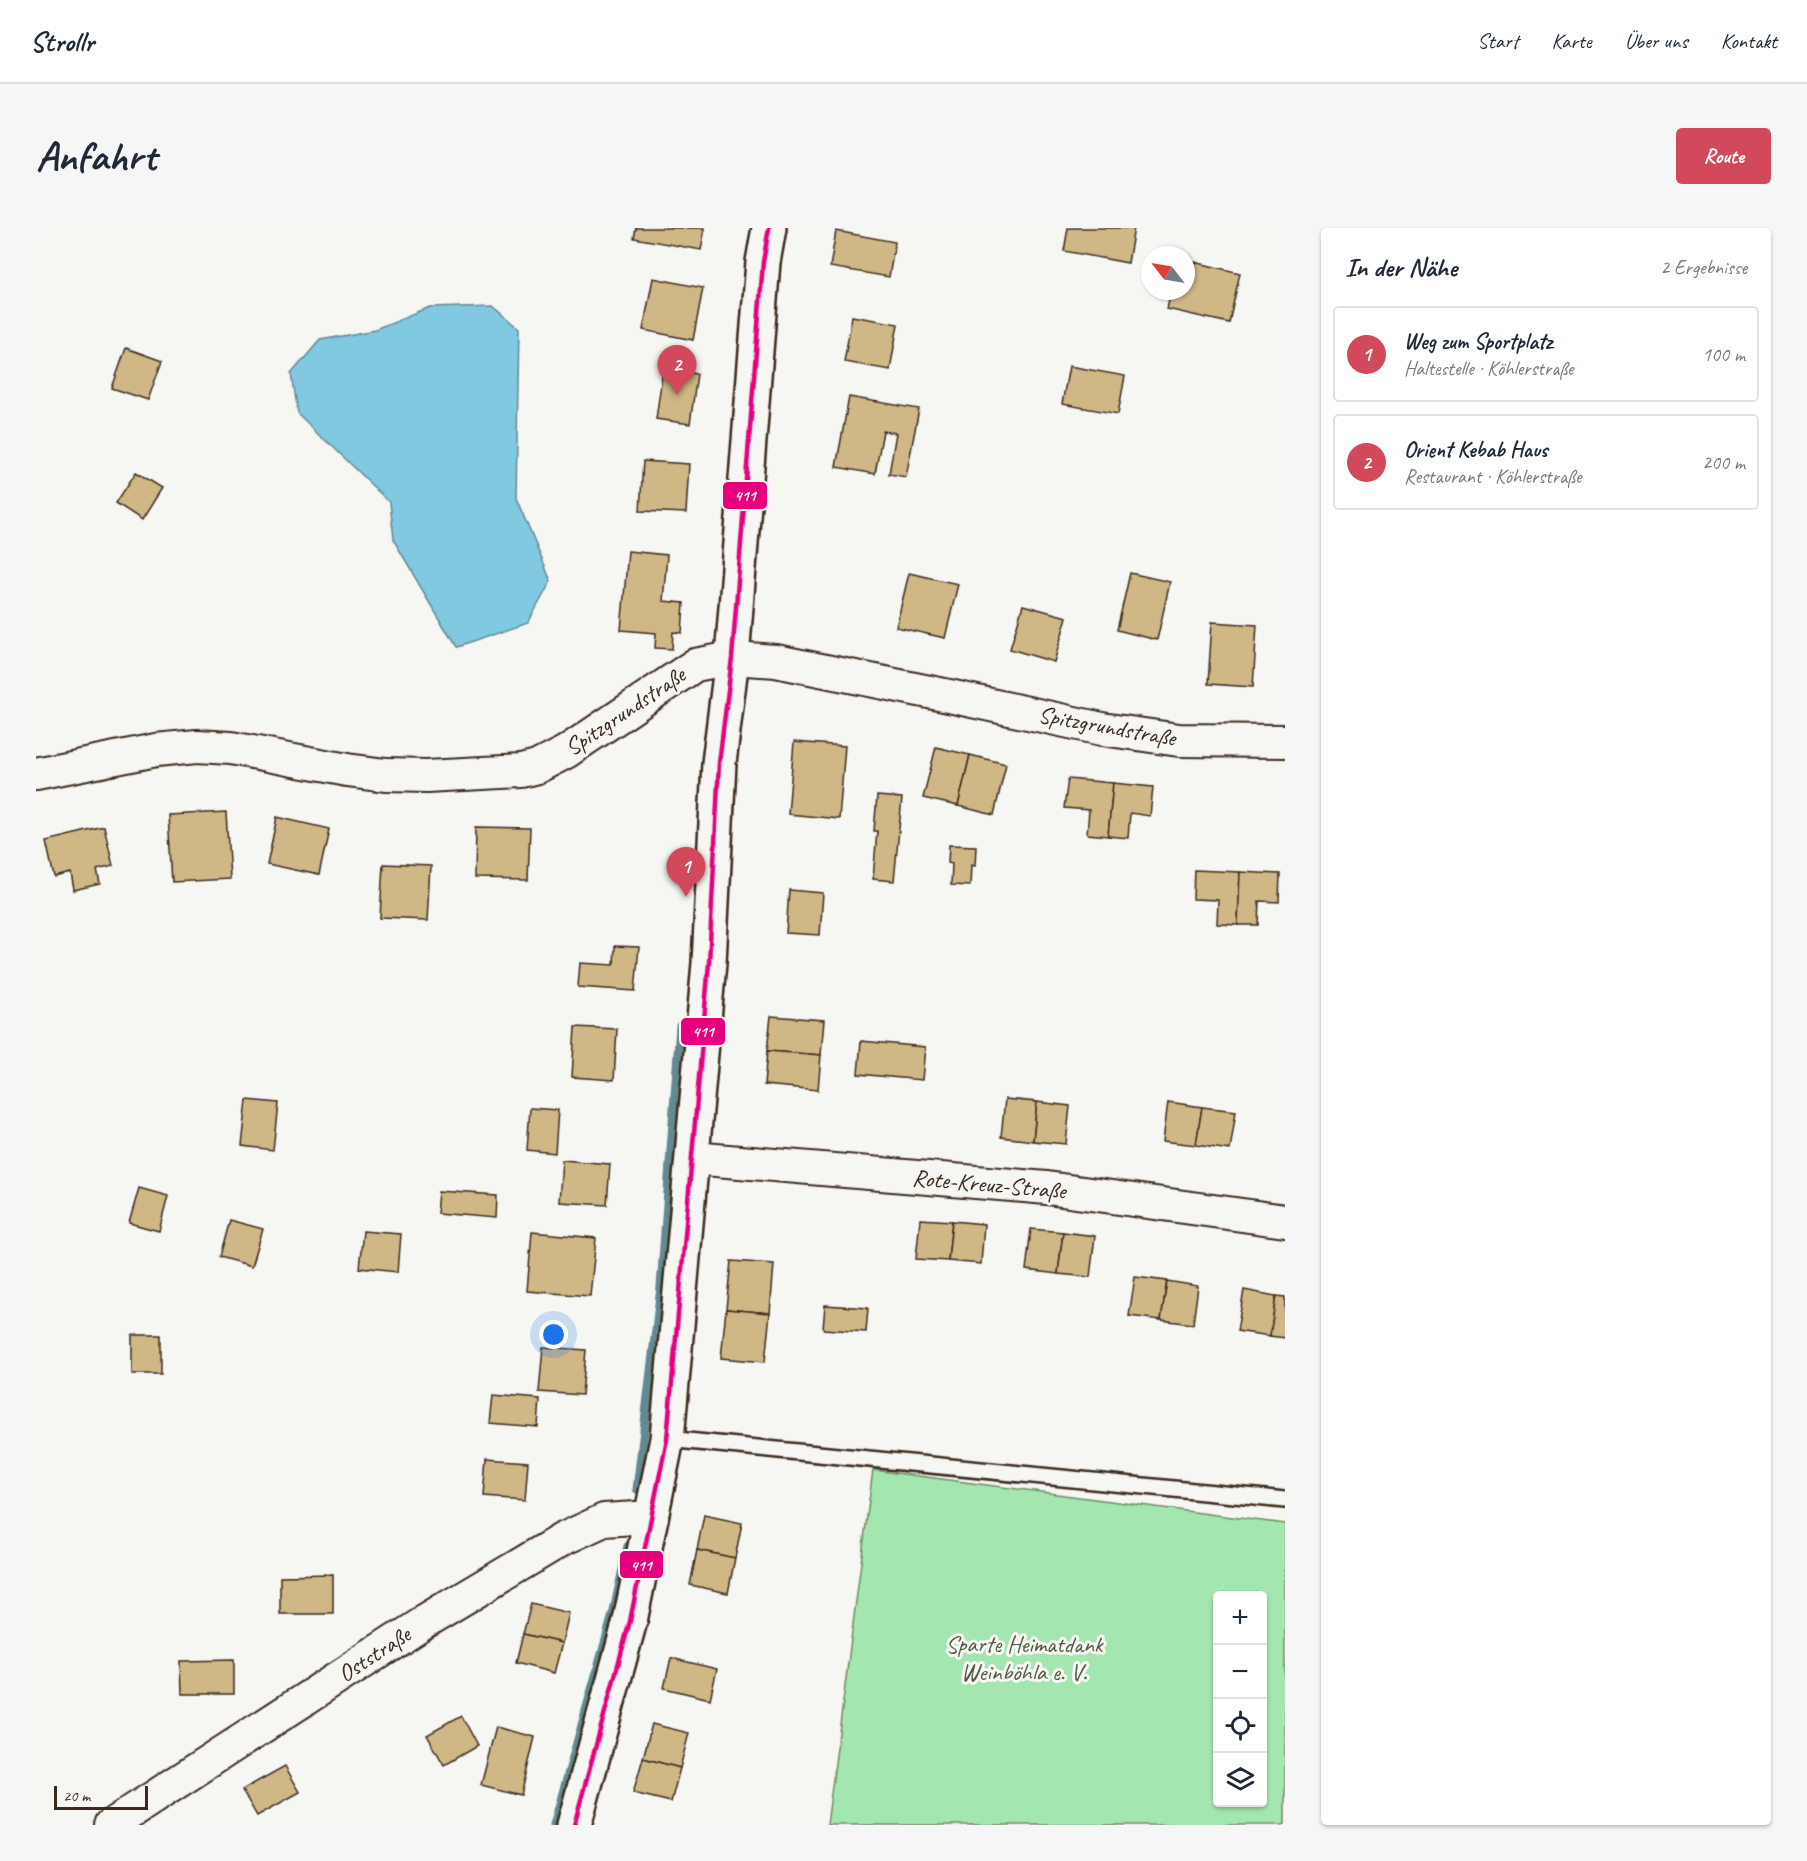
<!DOCTYPE html>
<html lang="de">
<head>
<meta charset="utf-8">
<style>
  :root { --surface:#fff; --page:#f6f6f7; --text:#1f2937; --muted:#747a83; --line:#e0e1e3; --accent:#d1495b }
  body { margin:0; font-family:Caveat,sans-serif; background:var(--page); color:var(--text) }
  .controls { position:absolute; right:18px; bottom:18px; display:grid; overflow:hidden; border-radius:6px; box-shadow:0 2px 4px #0004 }
  .controls button { width:54px; height:54px; display:grid; place-items:center; padding:0; border:0; border-bottom:2px solid var(--line); background:var(--surface); color:var(--text); font:30px sans-serif }
  .compass { position:absolute; left:1105px; top:18px; width:54px; height:54px; border-radius:50%; background:var(--surface); box-shadow:0 2px 4px #0004; rotate:301deg }
  .scale { position:absolute; left:18px; bottom:15px; width:94px; box-sizing:border-box; padding-left:6px; border:3px solid #3b2a1e; border-top:0; font-size:16px; line-height:21px; white-space:nowrap; color:#3b2a1e; -webkit-text-stroke:4px #f6f6f2; paint-order:stroke }
  .you { position:absolute; left:518px; top:1107px; width:21px; height:21px; margin:-15px; border:4px solid #fff; border-radius:50%; background:#1a73e8; box-shadow:0 0 0 9px #1a73e833 }
  .badge { display:grid; place-items:center; width:39px; height:39px; border-radius:50%; background:var(--accent); color:#fff; font-size:20px; font-weight:700 }
  .pin { position:absolute; translate:-50% -50px; filter:drop-shadow(0 2px 3px #0008) }
  .pin::after { content:''; position:absolute; top:32px; width:21px; height:18px; background:inherit; clip-path:polygon(0 0,100% 0,50% 100%) }
  .list { margin:0; padding:0; list-style:none }
  h2 { display:flex; justify-content:space-between; align-items:center; height:78px; margin:0; padding:0 24px; font-size:26px }
  h2 small { font-size:20px; font-weight:400; color:var(--muted) }
  .list li { display:grid; grid-template-columns:39px 1fr auto; gap:18px; align-items:center; box-sizing:border-box; height:96px; margin:0 12px 12px; padding:0 12px; border:2px solid var(--line); border-radius:6px }
  .list b { display:block; font-size:22px; white-space:nowrap }
  .list p { margin:0; font-size:20px; white-space:nowrap; color:var(--muted) }
  .list em { font-size:20px; font-style:normal; color:var(--muted) }
  .icon { flex:none; width:33px; height:33px; fill:none; stroke:currentColor; stroke-width:2; stroke-linecap:round; stroke-linejoin:round }
  .map { position:relative; flex:none; width:1249px; height:1597px; overflow:hidden; border-radius:6px }
  header { display:flex; align-items:center; gap:36px; box-sizing:border-box; height:84px; padding:0 30px; background:var(--surface); border-bottom:2px solid var(--line) }
  header strong { font-size:28px }
  nav { display:flex; gap:33px; margin-inline-start:auto; font-size:21px }
  .intro { display:flex; align-items:center; justify-content:space-between; box-sizing:border-box; height:144px; padding:0 36px }
  h1 { margin:0; font-size:42px }
  .button { padding:15px 27px; border-radius:6px; background:var(--accent); color:#fff; font-size:21px; font-weight:700 }
  main { display:flex; gap:36px; padding:0 36px }
  aside { flex:1; background:var(--surface); border-radius:6px; box-shadow:0 2px 4px #0004 }
  .map>svg:first-child { display:block }
</style>
</head>
<body>
<header>
<strong>Strollr</strong>
<nav><a>Start</a><a>Karte</a><a>Über uns</a><a>Kontakt</a></nav>
</header>
<div class="intro"><h1>Anfahrt</h1><a class="button">Route</a></div>
<main>
<div class="map">
<svg width="1249" height="1597" viewBox="0 0 1249 1597">
  <rect width="100%" height="100%" fill="#f6f6f2"/>
  <filter id="ink" filterUnits="userSpaceOnUse"><feTurbulence type="fractalNoise" baseFrequency=".0167" numOctaves="2"/><feDisplacementMap in="SourceGraphic" scale="12" xChannelSelector="R" yChannelSelector="G"/><feConvolveMatrix kernelMatrix="1 2 1 2 8 2 1 2 1" color-interpolation-filters="sRGB"/></filter>
  <g filter="url(#ink)">
    <path fill="#a4e6b0" stroke="#708867" stroke-width="1.5" fill-rule="evenodd" d="M 837,1242 L 1249,1296 L 1249,1597 L 791,1597 ZM 1182,1368 L 1226,1368 L 1226,1574 L 1182,1574 Z"/>
    <polygon fill="#80c9e1" stroke="#648993" stroke-width="1.5" points="457,78 483,100 480,270 515,353 492,395 420,419 357,312 353,274 261,185 255,146 284,112 339,102 394,80"/>
    <g fill="none" stroke-linecap="round" stroke-linejoin="round">
      <g stroke="#648993" stroke-width="9">
        <polyline points="601,1261 625,1059 644,798"/>
        <polyline points="518,1597 578,1383 592,1318"/>
      </g>
    </g>
    <g fill="#cfb786" stroke="#3b2a1e" stroke-width="1.5">
      <polygon points="600,0 669,0 665,22 598,10"/>
      <polygon points="1032,0 1098,0 1092,35 1028,23"/>
      <polygon points="800,3 859,14 853,49 794,39"/>
      <polygon points="1150,32 1204,45 1193,95 1131,81 1135,63 1150,63"/>
      <polygon points="617,50 667,60 657,112 607,102"/>
      <polygon points="816,88 862,96 854,142 808,134"/>
      <polygon points="90,120 126,133 112,172 76,160"/>
      <polygon points="1033,138 1089,148 1082,186 1026,176"/>
      <polygon points="627,141 661,146 654,196 620,191"/>
      <polygon points="813,169 883,181 870,249 853,246 860,205 847,203 839,246 800,239"/>
      <polygon points="607,233 653,236 650,285 604,283"/>
      <polygon points="100,244 126,260 106,292 80,275"/>
      <polygon points="592,323 631,327 627,373 648,375 646,405 637,404 636,421 619,420 620,405 585,402"/>
      <polygon points="873,345 922,356 909,410 860,399"/>
      <polygon points="1094,345 1134,354 1121,412 1081,402"/>
      <polygon points="987,377 1031,389 1018,434 974,421"/>
      <polygon points="1176,394 1221,397 1217,459 1172,456"/>
      <polygon points="758,514 809,518 803,591 752,586"/>
      <polygon points="900,519 934,527 922,578 887,570"/>
      <polygon points="934,527 970,536 958,587 922,578"/>
      <polygon points="1032,551 1077,555 1072,608 1051,606 1053,582 1028,580"/>
      <polygon points="1077,555 1117,559 1114,588 1094,585 1092,610 1072,608"/>
      <polygon points="841,568 866,570 858,653 837,651 841,603 838,603"/>
      <polygon points="190,584 194,651 136,654 132,587"/>
      <polygon points="241,589 293,601 283,647 231,636"/>
      <polygon points="68,599 77,638 61,642 64,656 37,662 34,645 18,649 10,613"/>
      <polygon points="440,599 494,600 492,652 439,651"/>
      <polygon points="913,617 940,618 939,638 935,637 934,658 915,657 916,636 912,635"/>
      <polygon points="347,636 395,638 392,692 344,690"/>
      <polygon points="1158,642 1204,644 1202,697 1181,696 1182,672 1157,671"/>
      <polygon points="1204,644 1244,646 1243,674 1223,673 1222,697 1202,697"/>
      <polygon points="753,662 787,665 784,707 750,705"/>
      <polygon points="579,718 603,719 599,763 542,759 544,735 578,737"/>
      <polygon points="735,788 788,792 785,827 731,823"/>
      <polygon points="539,799 581,801 578,852 536,849"/>
      <polygon points="825,813 889,819 886,852 822,846"/>
      <polygon points="731,823 785,827 782,862 728,857"/>
      <polygon points="969,871 1001,874 997,913 965,909"/>
      <polygon points="211,872 242,875 237,922 206,918"/>
      <polygon points="1001,874 1034,878 1030,916 997,913"/>
      <polygon points="1132,874 1166,879 1160,917 1127,913"/>
      <polygon points="1166,879 1200,883 1194,922 1160,917"/>
      <polygon points="494,880 522,882 519,925 491,922"/>
      <polygon points="526,932 574,936 571,977 523,974"/>
      <polygon points="103,960 132,968 123,1003 93,995"/>
      <polygon points="403,963 462,967 461,990 401,985"/>
      <polygon points="884,991 916,993 912,1033 880,1031"/>
      <polygon points="193,992 227,1001 216,1038 183,1029"/>
      <polygon points="916,993 948,996 945,1036 912,1033"/>
      <polygon points="995,1001 1027,1004 1022,1046 990,1042"/>
      <polygon points="327,1003 365,1006 362,1044 323,1040"/>
      <polygon points="496,1004 560,1010 554,1068 491,1063"/>
      <polygon points="1027,1004 1059,1008 1054,1049 1022,1046"/>
      <polygon points="695,1033 738,1036 734,1085 690,1081"/>
      <polygon points="1099,1049 1131,1053 1125,1092 1093,1088"/>
      <polygon points="1131,1053 1162,1058 1157,1096 1125,1092"/>
      <polygon points="1208,1062 1240,1068 1234,1108 1201,1103"/>
      <polygon points="1240,1068 1249,1069 1249,1110 1234,1108"/>
      <polygon points="789,1077 832,1080 830,1104 787,1101"/>
      <polygon points="690,1081 734,1085 729,1134 685,1130"/>
      <rect x="96" y="1107" width="29" height="39"/>
      <polygon points="507,1119 550,1122 546,1167 503,1164"/>
      <polygon points="457,1167 504,1171 502,1199 454,1195"/>
      <polygon points="451,1231 492,1234 489,1272 448,1269"/>
      <polygon points="668,1287 706,1295 699,1330 661,1322"/>
      <polygon points="661,1322 699,1330 692,1365 654,1357"/>
      <polygon points="297,1347 297,1386 244,1386 244,1348"/>
      <polygon points="495,1376 533,1385 526,1415 487,1406"/>
      <polygon points="487,1406 526,1415 518,1445 480,1435"/>
      <polygon points="635,1430 681,1441 674,1471 628,1460"/>
      <polygon points="198,1432 198,1466 146,1466 145,1433"/>
      <polygon points="425,1488 441,1518 408,1537 391,1507"/>
      <polygon points="616,1496 653,1505 644,1540 607,1530"/>
      <polygon points="460,1499 499,1509 485,1567 445,1557"/>
      <polygon points="607,1530 644,1540 635,1574 597,1565"/>
      <polygon points="249,1538 264,1564 221,1588 206,1562"/>
    </g>
    <g fill="none" stroke-linecap="round" stroke-linejoin="round">
      <defs>
        <polyline id="service" points="631,1211 1249,1272"/>
        <g id="minor">
          <polyline points="0,546 120,522 161,518 195,520 311,542 350,547 390,548 485,543 501,539 530,524 659,437 696,430 740,433 913,468 1066,501 1143,512 1249,513"/>
          <polyline points="656,930 1011,960 1249,993"/>
          <polyline points="75,1597 388,1394 527,1311 568,1292 616,1289"/>
        </g>
        <polyline id="tertiary" points="538,1597 594,1393 631,1211 673,735 683,535 696,430 727,34 733,0"/>
      </defs>
      <use href="#service" stroke="#3b2a1e" stroke-width="20"/>
      <use href="#minor" stroke="#3b2a1e" stroke-width="36"/>
      <use href="#tertiary" stroke="#3b2a1e" stroke-width="38"/>
      <use href="#service" stroke="#f6f6f2" stroke-width="15"/>
      <use href="#minor" stroke="#f6f6f2" stroke-width="32"/>
      <use href="#tertiary" stroke="#f6f6f2" stroke-width="33"/>
      <defs>
        <polyline id="bus-1" points="538,1597 594,1393 631,1211 673,735 683,535 696,430 727,34 733,0"/>
      </defs>
      <use href="#bus-1" stroke="#f6f6f2" stroke-width="9"/>
      <use href="#bus-1" stroke="#e5007d" stroke-width="4.5"/>
    </g>
  </g>
  <g text-anchor="middle" dominant-baseline="central" stroke-width="6" stroke-linejoin="round" paint-order="stroke">
    <g font-size="24" fill="#3b2a1e" stroke="#f6f6f2">
      <text transform="translate(589 483) rotate(-34)">Spitzgrundstraße</text>
      <text transform="translate(1071 498) rotate(10)">Spitzgrundstraße</text>
      <text transform="translate(953 956) rotate(5)">Rote-Kreuz-Straße</text>
      <text transform="translate(338 1426) rotate(-33)">Oststraße</text>
    </g>
    <g font-size="24" fill="#555942" stroke="#f6f6f2">
      <text x="988" y="1416">Sparte Heimatdank<tspan x="988" dy="28">Weinböhla e. V.</tspan></text>
    </g>
  </g>
  <g stroke="#f6f6f2" stroke-width="2">
    <rect x="686" y="253" width="46" height="29" rx="6" fill="#e5007d"/>
    <rect x="644" y="789" width="46" height="29" rx="6" fill="#e5007d"/>
    <rect x="583" y="1322" width="45" height="29" rx="6" fill="#e5007d"/>
  </g>
  <g font-size="16" text-anchor="middle" font-weight="bold" fill="#fff">
    <text x="709" y="273">411</text>
    <text x="667" y="809">411</text>
    <text x="605" y="1343">411</text>
  </g>
</svg>
<div class="controls">
<button>+</button>
<button>−</button>
<button><svg class="icon" aria-label="locate" viewBox="0 0 24 24"><circle cx="12" cy="12" r="6"/><path d="M12 2v4M12 18v4M2 12h4M18 12h4"/></svg></button>
<button><svg class="icon" aria-label="layers" viewBox="0 0 24 24"><path d="M12 4l9 5-9 5-9-5zM3 14l9 5 9-5"/></svg></button>
</div>
<svg class="compass" viewBox="-18 -18 36 36"><path d="M0-13l5 13h-10z" fill="#e53935"/><path d="M0 13l5-13h-10z" fill="#747a83"/></svg>
<div class="scale">20 m</div>
<div class="you"></div>
<div class="pin badge" style="left:650px;top:669px">1</div>
<div class="pin badge" style="left:641px;top:167px">2</div>
</div>
<aside>
<h2>In der Nähe<small>2 Ergebnisse</small></h2>
<ul class="list">
<li><span class="badge">1</span><div><b>Weg zum Sportplatz</b><p>Haltestelle · Köhlerstraße</p></div><em>100 m</em></li>
<li><span class="badge">2</span><div><b>Orient Kebab Haus</b><p>Restaurant · Köhlerstraße</p></div><em>200 m</em></li>
</ul>
</aside>
</main>
</body>
</html>
